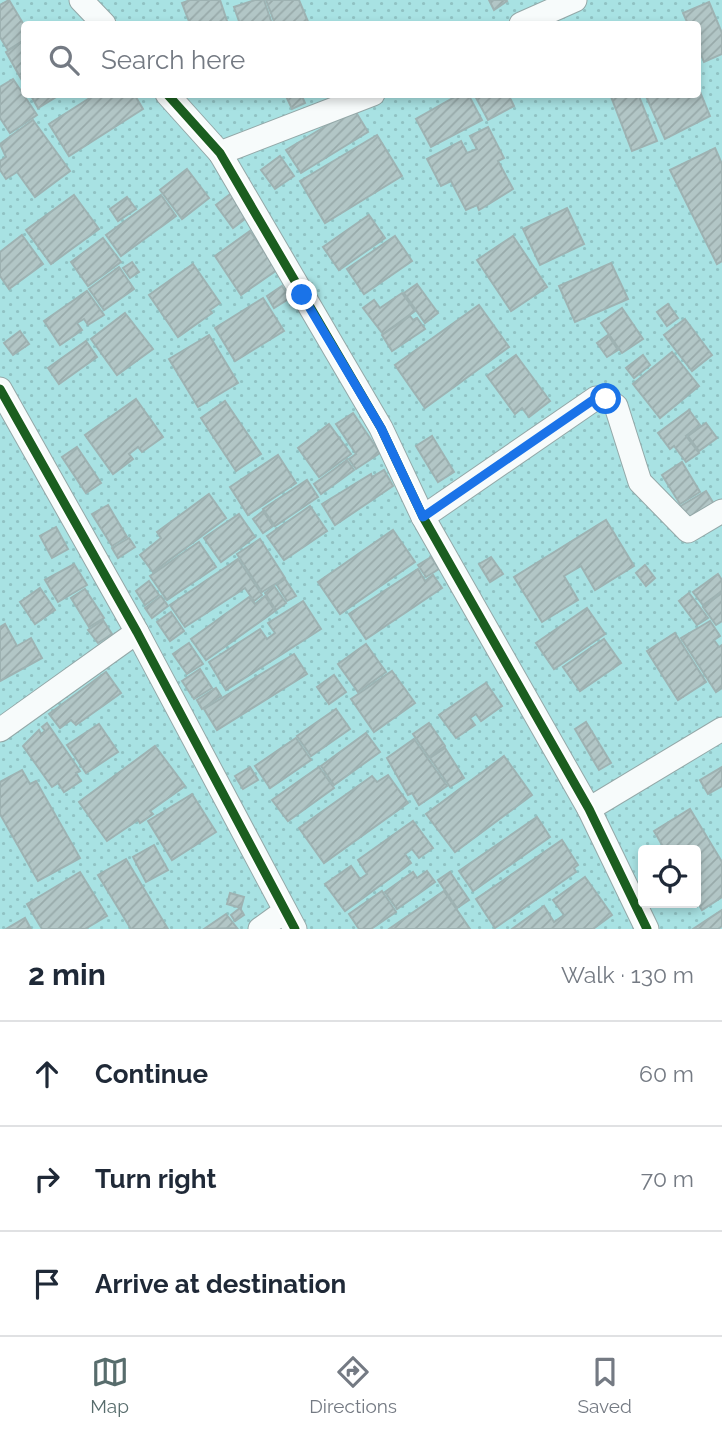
<!DOCTYPE html>
<html lang="en">
<head>
<meta charset="utf-8">
<style>
  :root { --surface:#fff; --page:#f6f6f7; --text:#1f2937; --muted:#747a83; --line:#e0e1e3; --accent:#576c6c }
  body { margin:0; font-family:Raleway,sans-serif; background:var(--page); color:var(--text) }
  .controls { position:absolute; right:21px; bottom:21px; display:grid; overflow:hidden; border-radius:7px; box-shadow:0 4px 10px #0003 }
  .controls button { width:63px; height:63px; display:grid; place-items:center; padding:0; border:0; border-bottom:2px solid var(--line); background:var(--surface); color:var(--text); font:35px sans-serif }
  .stop { position:absolute; width:21px; height:21px; margin:-16px; border:5px solid #1a73e8; border-radius:50%; background:#fff }
  .stop.end { background:#1a73e8; border-color:#fff; box-shadow:0 2px 7px #0008 }
  .list { margin:0; padding:0; list-style:none }
  h2 { display:flex; justify-content:space-between; align-items:center; height:91px; margin:0; padding:0 28px; font-size:30px }
  h2 small { font-size:23px; font-weight:400; color:var(--muted) }
  .list li { display:grid; grid-template-columns:46px 1fr auto; gap:21px; align-items:center; box-sizing:border-box; height:105px; padding:0 28px; border-top:2px solid var(--line) }
  .list b { display:block; font-size:26px; white-space:nowrap }
  .list em { font-size:23px; font-style:normal; color:var(--muted) }
  .icon { flex:none; width:38px; height:38px; fill:none; stroke:currentColor; stroke-width:2; stroke-linecap:round; stroke-linejoin:round }
  .map { position:relative; flex:none; width:722px; height:929px; overflow:hidden }
  .search { position:absolute; background:var(--surface); box-shadow:0 4px 10px #0003; left:21px; right:21px; top:21px; height:77px; display:flex; align-items:center; gap:18px; box-sizing:border-box; padding:0 24px; border-radius:7px; color:var(--muted); font-size:26px }
  .sheet { height:406px; background:var(--surface) }
  nav { display:flex; justify-content:space-around; align-items:center; box-sizing:border-box; height:98px; border-top:2px solid var(--line); background:var(--surface); font-size:19px; color:var(--muted) }
  nav a { display:grid; justify-items:center; gap:4px }
  nav .on { color:var(--accent) }
  .map>svg:first-child { display:block }
</style>
</head>
<body>
<div class="map">
<svg width="722" height="929" viewBox="0 0 722 929">
  <defs>
    <pattern id="green-dots" width="8" height="8" patternUnits="userSpaceOnUse" patternTransform="scale(1.75)"><rect width="8" height="8" fill="#a8e2e3"/><path d="M2 2h.1M6 6h.1" fill="none" stroke="#90c2c3" stroke-width="1.8" stroke-linecap="round"/></pattern>
    <pattern id="building-hatch" width="6" height="6" patternUnits="userSpaceOnUse" patternTransform="scale(1.75)"><rect width="6" height="6" fill="#b2c6c6"/><path d="M-1 1l2-2M0 6l6-6M5 7l2-2" fill="none" stroke="#98aaaa"/></pattern>
  </defs>
  <rect width="100%" height="100%" fill="#c8e2e2"/>
  <path fill="url(#green-dots)" fill-rule="evenodd" d="M 0,0 L 722,0 L 722,929 L 0,929 ZM 24,24 L 698,24 L 698,94 L 24,94 ZM 643,850 L 696,850 L 696,903 L 643,903 Z"/>
  <g fill="url(#building-hatch)" stroke="#9eb2b2" stroke-width="2">
    <polygon points="9,0 24,25 24,40 8,50 0,37 0,5"/>
    <polygon points="190,0 220,0 228,24 190,24 182,3"/>
    <polygon points="255,0 264,0 272,24 240,24 234,7"/>
    <polygon points="266,0 299,0 309,24 275,24"/>
    <polygon points="489,0 506,0 507,1 494,10"/>
    <polygon points="709,2 722,33 722,54 704,62 698,47 698,24 688,24 683,13"/>
    <polygon points="24,41 24,84 6,52"/>
    <polygon points="13,79 37,115 10,133 0,118 0,87"/>
    <polygon points="698,87 710,116 665,139 645,94 698,94"/>
    <polygon points="30,94 61,94 38,108"/>
    <polygon points="96,94 134,94 143,109 69,156 49,124"/>
    <polygon points="285,94 301,94 305,103 292,109"/>
    <polygon points="460,94 468,94 482,120 431,147 416,119"/>
    <polygon points="474,94 508,94 514,106 488,120"/>
    <polygon points="610,94 638,94 657,141 632,151"/>
    <polygon points="354,109 368,132 301,173 286,150"/>
    <polygon points="33,120 70,171 35,197 17,172 6,179 0,170 0,161 6,157 0,144"/>
    <polygon points="488,127 504,158 498,161 513,189 479,210 477,205 466,210 451,181 441,186 427,159 461,141 467,153 477,149 470,136"/>
    <polygon points="377,135 402,176 325,223 300,181"/>
    <polygon points="715,148 722,164 722,261 717,264 670,170"/>
    <polygon points="280,156 294,176 275,189 261,170"/>
    <polygon points="187,169 209,198 182,219 160,190"/>
    <polygon points="233,192 250,215 233,228 216,205"/>
    <polygon points="74,195 99,229 51,264 26,230"/>
    <polygon points="161,195 176,216 121,256 106,235"/>
    <polygon points="127,197 136,209 118,221 110,209"/>
    <polygon points="567,208 584,244 540,265 523,229"/>
    <polygon points="369,215 385,238 339,270 323,247"/>
    <polygon points="250,231 277,270 241,295 215,256"/>
    <polygon points="22,235 43,264 9,289 0,276 0,252"/>
    <polygon points="395,236 412,261 364,294 347,269"/>
    <polygon points="513,236 547,287 511,311 477,260"/>
    <polygon points="103,238 121,262 88,286 71,262"/>
    <polygon points="132,262 139,272 130,278 123,268"/>
    <polygon points="611,263 628,299 575,322 559,286"/>
    <polygon points="193,264 220,303 210,310 212,313 178,337 149,295"/>
    <polygon points="119,267 134,289 104,310 89,289"/>
    <polygon points="417,284 438,313 425,323 404,293"/>
    <polygon points="282,286 290,298 274,308 267,296"/>
    <polygon points="87,291 104,315 88,325 84,319 77,323 82,330 60,345 44,321"/>
    <polygon points="402,293 415,311 383,334 363,308 374,300 380,308"/>
    <polygon points="263,298 284,331 235,361 215,328"/>
    <polygon points="668,304 678,318 667,326 657,312"/>
    <polygon points="479,305 509,347 425,408 395,365"/>
    <polygon points="622,308 643,339 622,353 601,323"/>
    <polygon points="125,313 153,349 117,375 91,339"/>
    <polygon points="410,316 413,320 417,318 425,329 392,351 382,335"/>
    <polygon points="685,319 712,355 692,371 664,335"/>
    <polygon points="20,331 29,344 13,355 4,343"/>
    <polygon points="209,335 238,383 198,407 169,359"/>
    <polygon points="608,335 618,350 607,357 597,343"/>
    <polygon points="86,341 97,357 59,384 48,368"/>
    <polygon points="672,352 699,386 660,418 633,384"/>
    <polygon points="516,355 550,401 529,417 522,408 515,414 487,376"/>
    <polygon points="643,355 650,365 634,378 626,368"/>
    <polygon points="136,399 163,437 142,452 138,447 129,454 133,459 113,474 85,435"/>
    <polygon points="225,401 261,454 236,471 201,418"/>
    <polygon points="689,410 700,425 686,436 699,453 686,462 674,446 670,449 658,433"/>
    <polygon points="353,413 380,453 356,469 349,459 356,454 336,424"/>
    <polygon points="706,423 717,438 699,451 688,436"/>
    <polygon points="329,424 351,454 319,477 298,448"/>
    <polygon points="432,436 454,472 438,482 416,446"/>
    <polygon points="77,447 101,483 86,493 62,457"/>
    <polygon points="278,455 296,483 248,515 230,487"/>
    <polygon points="347,460 354,470 321,494 314,484"/>
    <polygon points="682,462 700,492 680,504 662,475"/>
    <polygon points="384,470 393,486 335,525 322,504 371,474 372,477"/>
    <polygon points="307,480 318,497 275,526 263,509"/>
    <polygon points="706,491 717,509 691,526 679,507"/>
    <polygon points="209,494 226,518 153,572 140,555 161,538 157,532"/>
    <polygon points="108,505 127,537 112,546 92,514"/>
    <polygon points="310,506 327,531 284,560 267,536"/>
    <polygon points="263,511 273,526 263,533 253,519"/>
    <polygon points="239,514 255,537 221,562 204,538"/>
    <polygon points="606,520 634,566 595,590 581,566 564,576 578,600 542,622 514,577"/>
    <polygon points="56,527 68,549 52,558 40,536"/>
    <polygon points="393,530 415,562 340,614 318,582"/>
    <polygon points="129,538 135,547 118,558 112,548"/>
    <polygon points="260,539 285,578 262,592 237,554"/>
    <polygon points="199,542 216,567 167,600 150,576"/>
    <polygon points="431,557 439,569 426,577 418,565"/>
    <polygon points="491,557 503,574 490,582 479,564"/>
    <polygon points="238,559 262,595 254,601 245,588 185,627 170,605"/>
    <polygon points="74,564 87,585 58,602 45,580"/>
    <polygon points="645,565 655,578 646,586 636,573"/>
    <polygon points="418,569 425,581 433,575 442,588 366,639 349,614"/>
    <polygon points="718,574 722,580 722,591 703,605 693,592"/>
    <polygon points="285,579 296,596 287,601 277,585"/>
    <polygon points="149,581 159,595 145,605 136,591"/>
    <polygon points="274,586 286,603 276,610 265,593"/>
    <polygon points="40,588 55,610 35,624 20,602"/>
    <polygon points="85,589 104,618 89,627 71,598"/>
    <polygon points="689,593 708,618 697,625 679,601"/>
    <polygon points="722,593 722,621 716,625 703,607"/>
    <polygon points="161,596 168,606 152,618 145,608"/>
    <polygon points="265,596 275,611 206,660 191,639 249,597 255,604"/>
    <polygon points="303,601 321,629 226,690 209,662 260,629 267,639 275,633 268,623"/>
    <polygon points="587,608 605,634 554,669 536,643"/>
    <polygon points="171,612 184,631 170,641 157,622"/>
    <polygon points="103,620 112,634 98,643 88,630"/>
    <polygon points="710,621 720,636 714,640 719,647 722,645 722,688 716,692 681,638"/>
    <polygon points="5,624 17,646 31,638 42,658 0,681 0,627"/>
    <polygon points="675,633 706,682 678,700 647,651"/>
    <polygon points="604,639 621,663 580,691 563,667"/>
    <polygon points="189,643 203,664 187,674 173,654"/>
    <polygon points="366,644 386,672 358,692 338,664"/>
    <polygon points="294,654 307,674 217,730 204,709"/>
    <polygon points="200,669 212,688 194,699 182,681"/>
    <polygon points="392,671 415,703 374,732 351,699"/>
    <polygon points="106,672 121,693 76,725 71,720 60,728 49,714"/>
    <polygon points="334,675 346,692 329,704 317,687"/>
    <polygon points="486,683 502,706 481,721 476,714 470,718 475,725 456,738 439,715"/>
    <polygon points="216,688 221,696 202,709 197,700"/>
    <polygon points="336,709 350,729 311,756 297,736"/>
    <polygon points="586,722 611,763 599,770 575,729"/>
    <polygon points="47,723 80,771 76,773 81,781 64,792 58,783 52,787 23,746 39,730 41,734 45,731 42,727"/>
    <polygon points="429,723 445,746 429,757 413,734"/>
    <polygon points="99,724 118,752 86,773 67,745"/>
    <polygon points="366,733 380,752 334,785 321,766"/>
    <polygon points="296,738 311,760 270,788 255,766"/>
    <polygon points="414,739 447,786 419,805 412,793 408,795 387,758"/>
    <polygon points="155,746 185,786 150,811 153,814 140,823 138,820 107,841 79,802"/>
    <polygon points="445,748 464,778 450,787 430,758"/>
    <polygon points="504,756 532,795 455,852 426,814"/>
    <polygon points="250,767 258,780 243,789 235,776"/>
    <polygon points="319,767 334,788 288,821 272,800"/>
    <polygon points="722,767 722,786 708,794 700,780"/>
    <polygon points="22,770 30,784 36,781 80,858 38,881 0,814 0,782"/>
    <polygon points="388,775 408,803 324,863 299,828 372,776 377,782"/>
    <polygon points="192,794 216,832 172,860 148,821"/>
    <polygon points="690,809 722,862 722,897 702,910 696,900 696,850 665,850 654,831"/>
    <polygon points="537,817 550,837 473,891 459,871"/>
    <polygon points="413,821 433,848 419,858 412,849 405,854 411,863 345,911 325,884 351,866 360,879 367,874 358,860"/>
    <polygon points="562,840 578,865 574,868 576,872 495,928 476,899"/>
    <polygon points="154,845 168,870 146,882 133,857"/>
    <polygon points="126,859 168,929 131,929 98,875"/>
    <polygon points="427,871 435,882 397,909 385,892 413,872 417,878"/>
    <polygon points="80,872 107,916 85,929 42,929 27,904"/>
    <polygon points="450,872 469,900 457,908 438,880"/>
    <polygon points="585,877 612,915 593,929 512,929 544,906 554,922 564,915 553,900"/>
    <polygon points="382,891 396,912 371,929 359,929 349,914"/>
    <polygon points="444,891 470,929 389,929"/>
    <polygon points="230,893 244,897 241,908 227,904"/>
    <polygon points="240,908 244,915 235,921 231,915"/>
    <polygon points="722,910 722,926 718,929 693,929"/>
    <polygon points="226,914 237,928 204,929"/>
    <polygon points="25,918 31,929 6,929"/>
  </g>
  <g fill="none" stroke-linecap="round" stroke-linejoin="round">
    <defs>
      <g id="minor">
        <polyline points="81,0 104,24"/>
        <polyline points="521,24 575,0"/>
        <polyline points="167,94 220,153 381,428 423,517 589,809 647,929"/>
        <polyline points="220,153 373,94"/>
        <polyline points="0,389 137,632 295,929"/>
        <polyline points="423,517 596,398 606,399 616,406 640,482 688,531 722,511"/>
        <polyline points="0,730 137,632"/>
        <polyline points="589,809 722,729"/>
        <polyline points="260,929 285,911"/>
      </g>
    </defs>
    <use href="#minor" stroke="#94a8a8" stroke-width="25"/>
    <use href="#minor" stroke="#f7fbfb" stroke-width="23"/>
    <defs>
      <g id="cycleway">
        <polyline points="167,94 220,153 381,428 423,517 589,809 647,929"/>
        <polyline points="0,389 137,632 295,929"/>
      </g>
    </defs>
    <use href="#cycleway" stroke="#fff" stroke-width="13"/>
    <use href="#cycleway" stroke="#1b5e20" stroke-width="9"/>
  </g>
  <g fill="none" stroke-linecap="round" stroke-linejoin="round">
    <polyline stroke="#1a73e8" stroke-width="9" points="302,295 381,428 423,517 596,398 606,399"/>
  </g>
</svg>
<div class="controls">
<button><svg class="icon" aria-label="locate" viewBox="0 0 24 24"><circle cx="12" cy="12" r="6"/><path d="M12 2v4M12 18v4M2 12h4M18 12h4"/></svg></button>
</div>
<div class="stop" style="left:606px;top:399px"></div>
<div class="stop end" style="left:302px;top:295px"></div>
<div class="search"><svg class="icon" aria-label="search" viewBox="0 0 24 24"><circle cx="10" cy="10" r="6"/><path d="M15 15l6 6"/></svg>Search here</div>
</div>
<section class="sheet">
<h2>2 min<small>Walk · 130 m</small></h2>
<ul class="list">
<li><svg class="icon" aria-label="ahead" viewBox="0 0 24 24"><path d="M12 20V5M6 11l6-6 6 6"/></svg><div><b>Continue</b></div><em>60 m</em></li>
<li><svg class="icon" aria-label="right" viewBox="0 0 24 24"><path d="M7 20v-9h11M14 6l5 5-5 5"/></svg><div><b>Turn right</b></div><em>70 m</em></li>
<li><svg class="icon" aria-label="arrive" viewBox="0 0 24 24"><path d="M6 21V4h12l-3 4 3 4H6"/></svg><div><b>Arrive at destination</b></div></li>
</ul>
</section>
<nav>
<a class="on"><svg class="icon" aria-label="map" viewBox="0 0 24 24"><path d="M3 6l6-2 6 2 6-2v14l-6 2-6-2-6 2zM9 4v14M15 6v14"/></svg>Map</a>
<a><svg class="icon" aria-label="directions" viewBox="0 0 24 24"><path d="M12 3l9 9-9 9-9-9zM9 14v-3h6M13 9l2 2-2 2"/></svg>Directions</a>
<a><svg class="icon" aria-label="saved" viewBox="0 0 24 24"><path d="M7 4h10v16l-5-4-5 4z"/></svg>Saved</a>
</nav>
</body>
</html>
